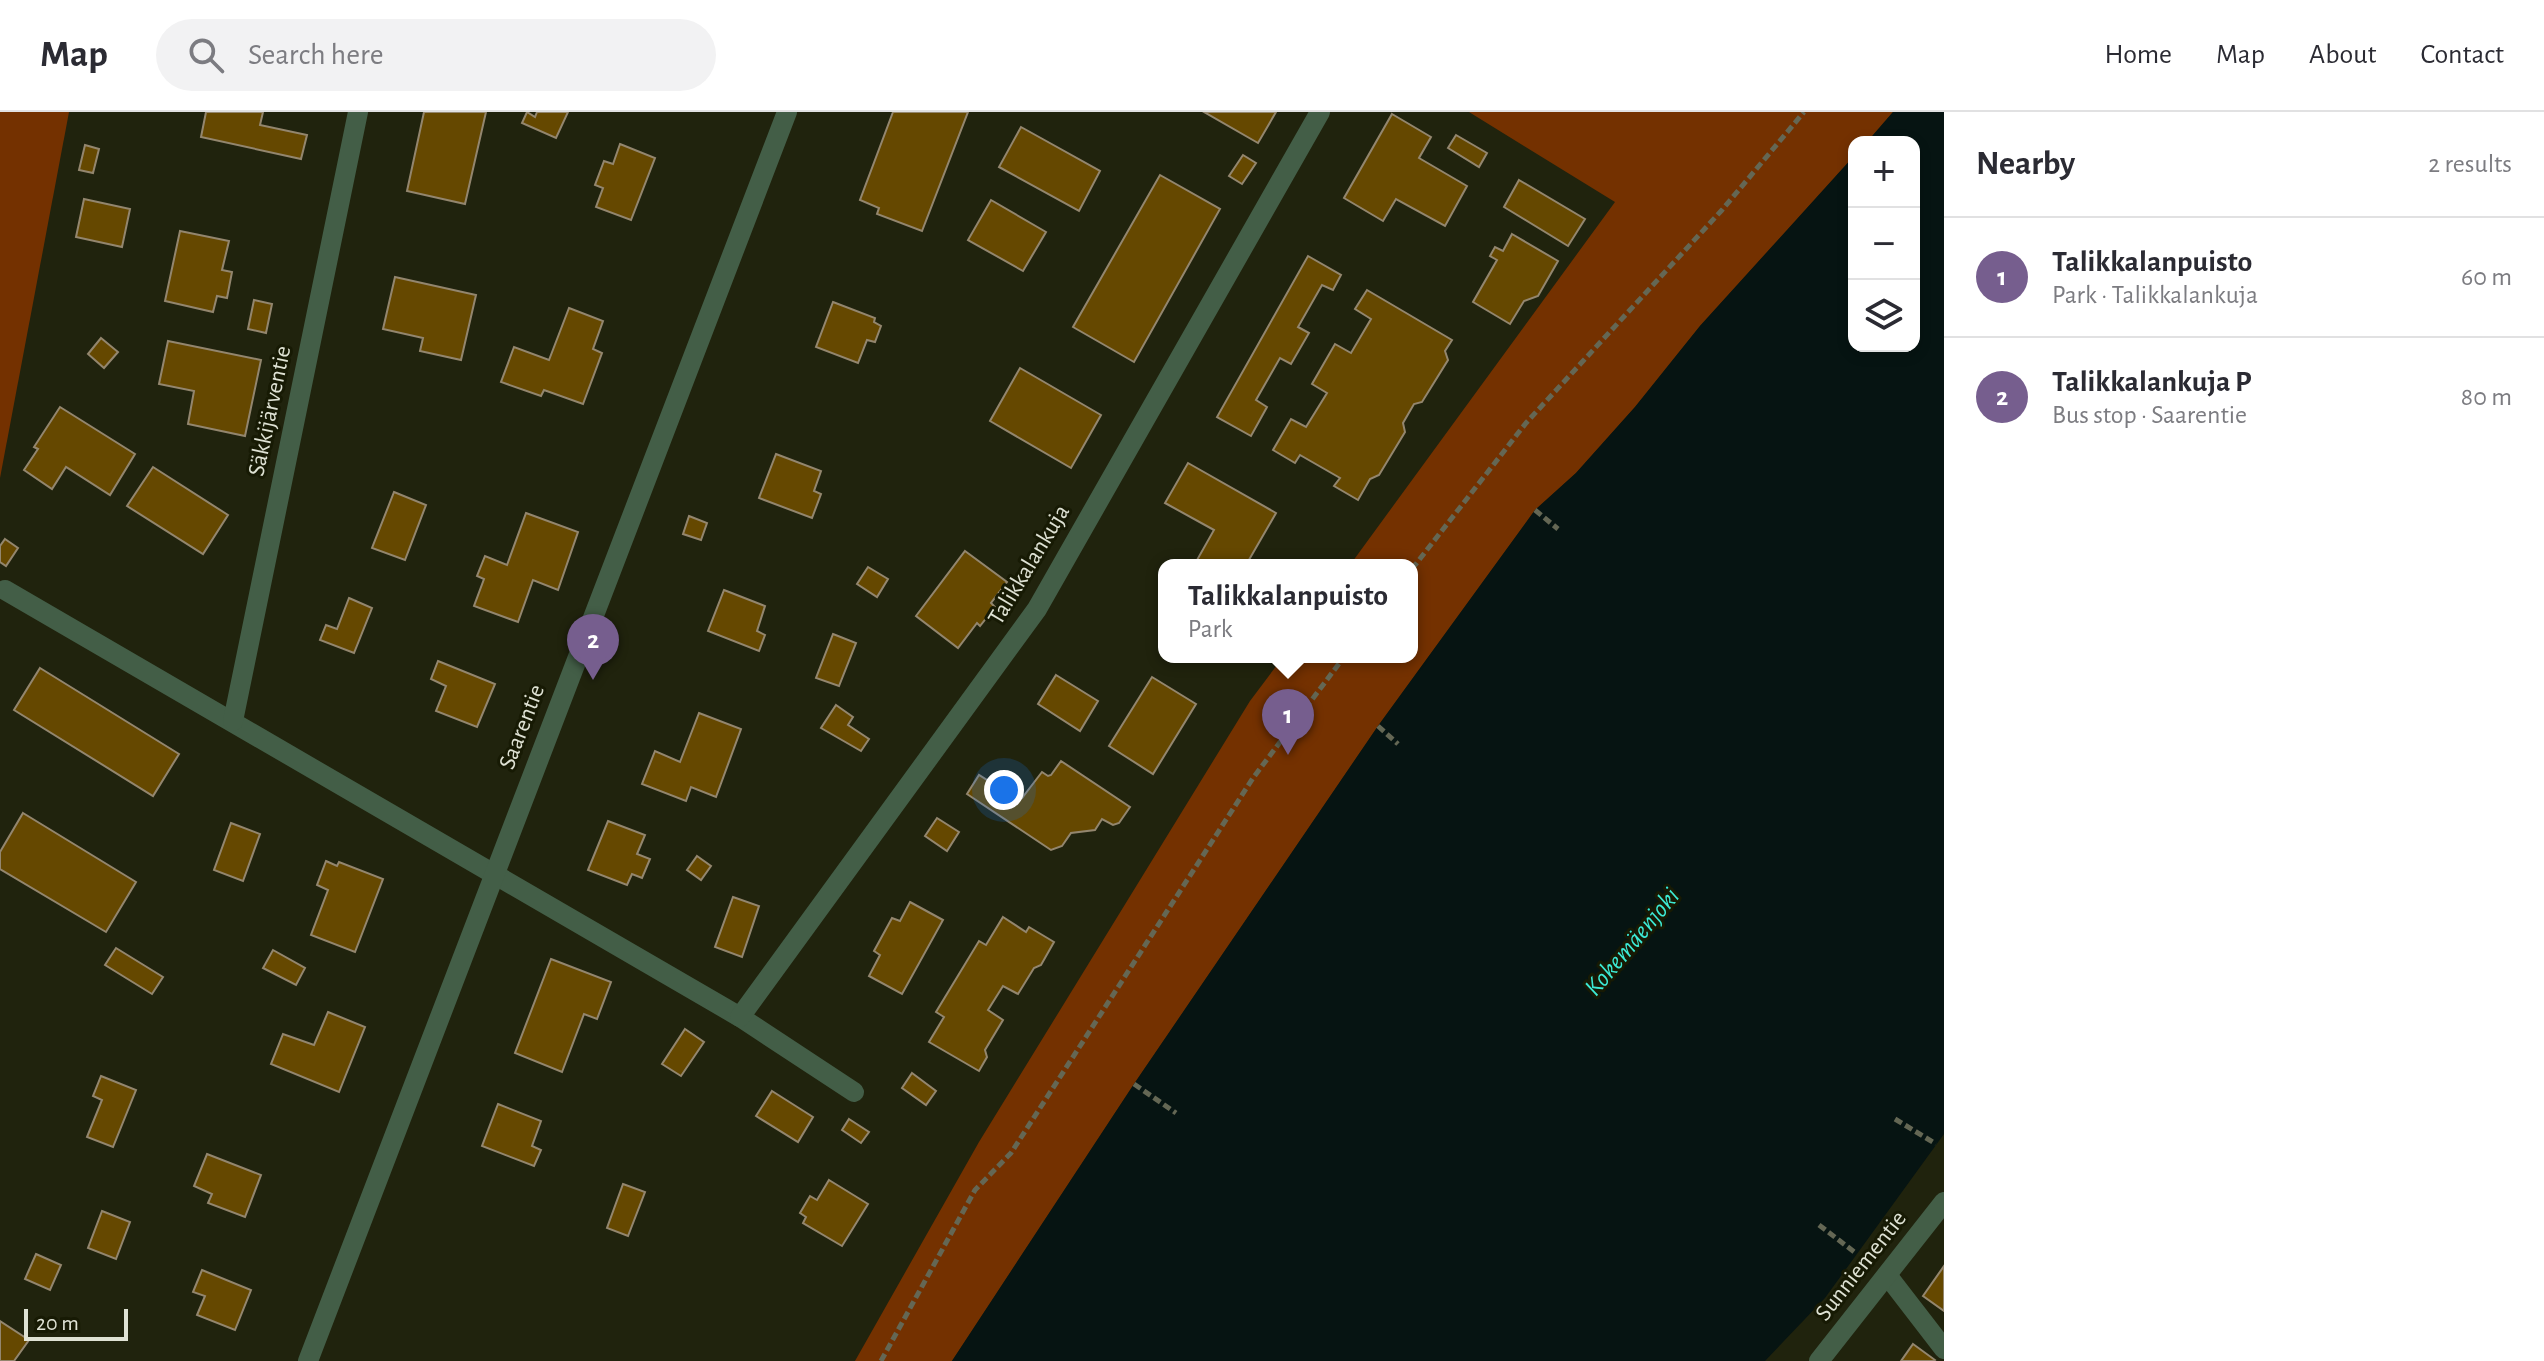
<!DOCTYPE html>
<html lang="en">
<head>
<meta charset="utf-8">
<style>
  :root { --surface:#fff; --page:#f2f2f3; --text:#2b2b33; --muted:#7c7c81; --line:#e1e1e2; --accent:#765e8e }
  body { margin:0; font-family:"Alegreya Sans",sans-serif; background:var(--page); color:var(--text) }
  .controls { position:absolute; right:24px; top:24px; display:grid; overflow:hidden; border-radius:16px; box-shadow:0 4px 12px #0003 }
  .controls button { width:72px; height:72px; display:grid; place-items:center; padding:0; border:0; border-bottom:2px solid var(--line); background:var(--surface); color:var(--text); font:40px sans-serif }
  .scale { position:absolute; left:24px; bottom:20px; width:104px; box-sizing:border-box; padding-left:8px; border:4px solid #dfe2d4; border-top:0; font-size:22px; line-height:28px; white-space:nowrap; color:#dfe2d4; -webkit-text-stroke:6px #171a04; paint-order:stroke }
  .you { position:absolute; left:1004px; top:678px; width:28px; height:28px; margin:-20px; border:6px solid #fff; border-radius:50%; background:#1a73e8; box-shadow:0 0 0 12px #1a73e833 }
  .badge { display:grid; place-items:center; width:52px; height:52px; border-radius:50%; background:var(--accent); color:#fff; font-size:26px; font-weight:700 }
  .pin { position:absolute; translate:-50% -66px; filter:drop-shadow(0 2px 4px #0008) }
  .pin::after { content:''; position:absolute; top:42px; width:28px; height:24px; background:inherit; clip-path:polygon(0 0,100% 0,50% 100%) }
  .popup { position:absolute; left:1158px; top:447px; width:260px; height:104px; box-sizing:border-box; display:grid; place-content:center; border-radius:16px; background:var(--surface); filter:drop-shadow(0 2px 6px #0005); font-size:26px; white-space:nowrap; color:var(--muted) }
  .popup b { font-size:30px; color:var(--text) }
  .popup::after { content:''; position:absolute; left:50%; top:100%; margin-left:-16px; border:16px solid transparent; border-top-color:var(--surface) }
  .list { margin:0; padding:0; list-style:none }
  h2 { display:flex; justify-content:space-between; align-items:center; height:104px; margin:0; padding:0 32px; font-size:34px }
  h2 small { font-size:26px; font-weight:400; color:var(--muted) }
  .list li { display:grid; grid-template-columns:52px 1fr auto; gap:24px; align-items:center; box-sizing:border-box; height:120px; padding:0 32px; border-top:2px solid var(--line) }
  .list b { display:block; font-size:30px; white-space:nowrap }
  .list p { margin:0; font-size:26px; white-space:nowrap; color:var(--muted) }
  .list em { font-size:26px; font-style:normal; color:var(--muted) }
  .icon { flex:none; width:44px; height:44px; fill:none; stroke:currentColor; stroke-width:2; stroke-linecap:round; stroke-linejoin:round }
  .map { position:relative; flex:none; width:1944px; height:1249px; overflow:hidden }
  header { display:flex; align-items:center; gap:48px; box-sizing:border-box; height:112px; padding:0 40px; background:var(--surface); border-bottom:2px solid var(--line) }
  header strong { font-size:38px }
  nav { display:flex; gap:44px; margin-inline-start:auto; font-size:28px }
  .search { width:560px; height:72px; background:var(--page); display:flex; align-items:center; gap:20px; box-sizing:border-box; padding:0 28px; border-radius:44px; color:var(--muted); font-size:30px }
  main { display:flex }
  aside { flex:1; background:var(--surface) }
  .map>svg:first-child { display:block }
</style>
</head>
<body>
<header>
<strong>Map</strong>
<div class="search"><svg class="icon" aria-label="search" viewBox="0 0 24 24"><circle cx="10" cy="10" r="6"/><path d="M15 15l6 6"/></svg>Search here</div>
<nav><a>Home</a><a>Map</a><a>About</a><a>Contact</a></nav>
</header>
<main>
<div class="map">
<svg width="1944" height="1249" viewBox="0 0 1944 1249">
  <rect width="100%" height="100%" fill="#20230d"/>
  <g fill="#743100">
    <polygon points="0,0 69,0 0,366"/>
    <polygon points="1469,0 1893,0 1867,30 1854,30 1854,44 1700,214 1635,295 1576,361 1535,398 1378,614 1134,972 952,1249 855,1249 979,1030 1250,589 1283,545 1412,545 1412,453 1350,453 1615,90"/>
  </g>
  <polygon fill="#061412" points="1893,0 1944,0 1944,1022 1825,1186 1765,1249 952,1249 1134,972 1378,614 1535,398 1576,361 1635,295 1700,214 1854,44 1854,234 1914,234 1914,30 1867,30"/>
  <g fill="#654800" stroke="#93866e" stroke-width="2">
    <polygon points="206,0 263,0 260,13 307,23 301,47 201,25"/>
    <polygon points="424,0 486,0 465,92 407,79"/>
    <polygon points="527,0 535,5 537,0 568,0 556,26 522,11"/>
    <polygon points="893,0 968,0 922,119 877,102 879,96 860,88"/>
    <polygon points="1204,0 1276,0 1258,31"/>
    <polygon points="1392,2 1431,25 1419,46 1467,74 1445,114 1396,87 1383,109 1344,86"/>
    <polygon points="1021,15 1100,59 1079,99 999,55"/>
    <polygon points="1456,23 1487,41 1479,55 1448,36"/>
    <polygon points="620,32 655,46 631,108 596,95 603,76 595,73 604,49 613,52"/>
    <polygon points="85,33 99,37 93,61 79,58"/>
    <polygon points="1243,43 1256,51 1242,72 1229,64"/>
    <polygon points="1160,63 1220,97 1134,250 1073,215"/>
    <polygon points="1519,68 1585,107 1568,134 1504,95"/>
    <polygon points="84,87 130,97 122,135 76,125"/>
    <polygon points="991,88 1046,120 1023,159 968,128"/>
    <polygon points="180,119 229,129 222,158 232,160 227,186 217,184 213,200 165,189"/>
    <polygon points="1512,122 1558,149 1538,184 1524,189 1510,212 1473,190 1497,148 1490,144 1495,135 1503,139"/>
    <polygon points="1308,144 1341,163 1333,178 1322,173 1298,215 1309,221 1291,252 1280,246 1256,288 1267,295 1251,324 1217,305"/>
    <polygon points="395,165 476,183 461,248 420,239 423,226 383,217"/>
    <polygon points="1367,178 1452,228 1445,239 1448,248 1422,290 1414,292 1403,311 1405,320 1379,363 1370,367 1358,388 1334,374 1340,366 1300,343 1295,351 1273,338 1291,307 1306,315 1327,281 1312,272 1335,232 1351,241 1371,207 1355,197"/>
    <polygon points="254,188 272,192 266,221 248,217"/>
    <polygon points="833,190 875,206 874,210 881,214 875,230 867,228 858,251 816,235"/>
    <polygon points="569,196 603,209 593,237 602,241 583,292 544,278 541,284 501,270 514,235 549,248"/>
    <polygon points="101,226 118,240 104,256 88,242"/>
    <polygon points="168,229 261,248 245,324 188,312 194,279 159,272"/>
    <polygon points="1020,256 1101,303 1071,356 990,309"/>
    <polygon points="60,295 135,342 110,383 66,355 52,377 24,358 38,337 34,335"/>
    <polygon points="776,342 821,359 814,379 821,382 812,406 759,386"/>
    <polygon points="1188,351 1276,401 1246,453 1206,453 1197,448 1214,418 1165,391"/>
    <polygon points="153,355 228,403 203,442 127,394"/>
    <polygon points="394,380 426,393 405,448 372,436"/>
    <polygon points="526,401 578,420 558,478 533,468 518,510 474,494 484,467 477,464 485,444 507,453"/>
    <polygon points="689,404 707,411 701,428 683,422"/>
    <polygon points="5,427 18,436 6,454 0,450 0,434"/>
    <polygon points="965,439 1007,470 991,491 995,495 980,514 977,511 958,536 916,504"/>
    <polygon points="868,455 888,467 877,485 857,472"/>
    <polygon points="724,478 765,494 757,519 765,523 759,539 708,519"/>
    <polygon points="349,486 372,496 354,541 320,528 326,513 337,517"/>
    <polygon points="833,522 856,531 839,574 816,566"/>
    <polygon points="438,549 495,572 477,615 436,599 446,574 431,567"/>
    <polygon points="40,556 179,642 153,684 14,598"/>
    <polygon points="1056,563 1098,589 1080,619 1038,592"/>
    <polygon points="1152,565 1196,592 1153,662 1109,634"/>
    <polygon points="836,593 853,605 848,613 869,627 861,639 821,616"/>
    <polygon points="699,601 741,617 716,685 691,675 686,689 642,672 655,639 680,650"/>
    <polygon points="1061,649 1130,695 1119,711 1113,713 1102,707 1095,718 1071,721 1062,734 1051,738 967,682 979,663 1017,687 1022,686 1042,660 1048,664 1051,663"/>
    <polygon points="23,701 136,770 106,820 0,757 0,740"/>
    <polygon points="937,706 959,720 947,739 925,724"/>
    <polygon points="608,709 645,723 637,742 650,747 642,766 632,762 627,773 588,758"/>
    <polygon points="231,711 260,722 243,769 214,758"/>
    <polygon points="697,744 711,754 701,768 687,758"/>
    <polygon points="326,749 337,754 339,750 383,767 355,840 311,823 328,778 317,773"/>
    <polygon points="733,785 759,794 742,845 715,835"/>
    <polygon points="910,790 943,808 902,882 869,864 880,843 874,839 892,806 900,809"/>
    <polygon points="1003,805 1026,820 1029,815 1054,830 1041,853 1034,856 1018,882 1003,874 988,898 1003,908 985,938 987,945 979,959 929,930 944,905 936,900 979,829 986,833"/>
    <polygon points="116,836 163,865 152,882 105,853"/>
    <polygon points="273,838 305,856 296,873 263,856"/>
    <polygon points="551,847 611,870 597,907 584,902 562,960 515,941"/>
    <polygon points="328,900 365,915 339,980 271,952 283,922 314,933"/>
    <polygon points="685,917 704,930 681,964 662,952"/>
    <polygon points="912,961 936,979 926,993 902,976"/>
    <polygon points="101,964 136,978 113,1035 87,1025 102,988 93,984"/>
    <polygon points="772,979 813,1005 798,1030 756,1004"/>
    <polygon points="498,992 541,1009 532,1034 541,1038 534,1054 482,1034"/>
    <polygon points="849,1007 869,1020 861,1031 842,1018"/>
    <polygon points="207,1042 261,1063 245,1105 208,1091 212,1082 194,1074"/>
    <polygon points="829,1068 868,1092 842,1134 803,1111 806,1105 800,1101 810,1084 817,1088"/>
    <polygon points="623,1072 645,1080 628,1124 607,1116"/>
    <polygon points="102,1099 130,1110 116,1147 88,1136"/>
    <polygon points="36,1142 61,1153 50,1178 25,1167"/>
    <polygon points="1944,1154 1944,1199 1923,1184"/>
    <polygon points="202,1158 251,1178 235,1218 197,1203 205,1184 193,1180"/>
    <polygon points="0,1209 29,1228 14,1249 0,1249"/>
    <polygon points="1913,1232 1935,1248 1934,1249 1901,1249"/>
  </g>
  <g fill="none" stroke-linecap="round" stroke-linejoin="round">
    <g stroke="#646754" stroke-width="5" stroke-dasharray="8 4" stroke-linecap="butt">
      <polyline points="1535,398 1558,417"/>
      <polyline points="1412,457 1526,311 1722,98 1804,0"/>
      <polyline points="1378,614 1398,632"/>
      <polyline points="1134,972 1176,1001"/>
      <polyline points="1895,1007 1936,1032"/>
      <polyline points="1819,1113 1857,1142"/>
      <polyline points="881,1249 975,1078 1011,1041 1253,666 1344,545"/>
    </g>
    <g stroke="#435e47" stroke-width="20">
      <polyline points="5,478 740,905 854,980"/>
      <polyline points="233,609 358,0"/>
      <polyline points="740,905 1037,497 1320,0"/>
      <polyline points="1887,1163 1944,1237"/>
      <polyline points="308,1249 787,0"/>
      <polyline points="1819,1249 1944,1090"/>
    </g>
  </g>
  <g text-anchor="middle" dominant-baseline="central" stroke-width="6" stroke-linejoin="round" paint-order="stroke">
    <g font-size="24" fill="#dfe2d4" stroke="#171a04">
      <text transform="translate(270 299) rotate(-78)">Säkkijärventie</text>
      <text transform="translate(1029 453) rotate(-59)">Talikkalankuja</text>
      <text transform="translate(522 615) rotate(-69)">Saarentie</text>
      <text transform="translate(1861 1154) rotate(-52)">Sunniementie</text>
    </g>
    <g font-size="26" font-style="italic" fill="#3cead5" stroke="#171a04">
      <text transform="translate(1632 830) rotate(-50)">Kokemäenjoki</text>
    </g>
  </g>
</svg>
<div class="controls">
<button>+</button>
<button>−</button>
<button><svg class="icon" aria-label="layers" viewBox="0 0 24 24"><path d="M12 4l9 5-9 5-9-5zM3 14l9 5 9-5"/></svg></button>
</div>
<div class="scale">20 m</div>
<div class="you"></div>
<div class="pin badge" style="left:1288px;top:643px">1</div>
<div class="popup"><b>Talikkalanpuisto</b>Park</div>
<div class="pin badge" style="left:593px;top:568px">2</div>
</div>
<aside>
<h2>Nearby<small>2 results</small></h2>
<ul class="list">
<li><span class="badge">1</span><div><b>Talikkalanpuisto</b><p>Park · Talikkalankuja</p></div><em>60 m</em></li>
<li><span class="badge">2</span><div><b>Talikkalankuja P</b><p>Bus stop · Saarentie</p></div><em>80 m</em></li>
</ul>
</aside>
</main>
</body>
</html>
